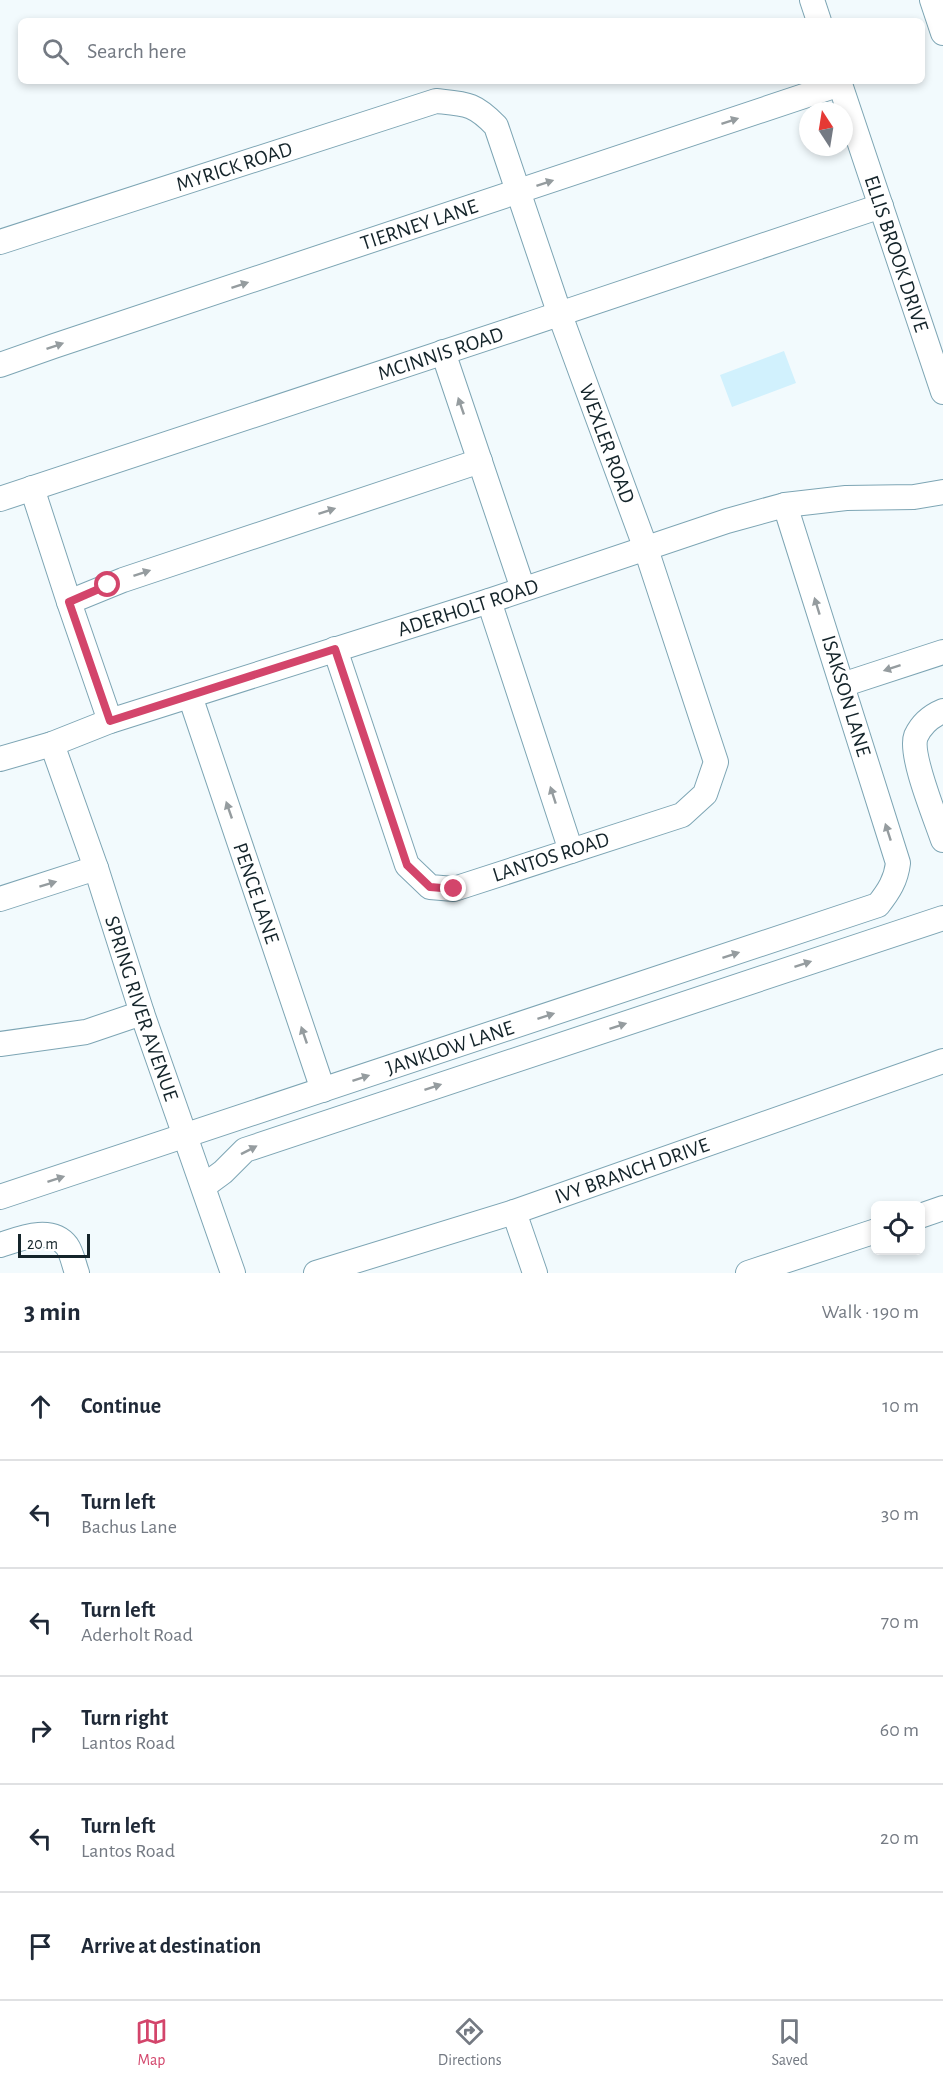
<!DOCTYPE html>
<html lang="en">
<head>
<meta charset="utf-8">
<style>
  :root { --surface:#fff; --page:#f2f2f3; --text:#1f2937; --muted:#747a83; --line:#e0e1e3; --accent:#d3456b }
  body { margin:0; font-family:"Alegreya Sans",sans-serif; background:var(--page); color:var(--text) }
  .controls { position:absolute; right:18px; bottom:18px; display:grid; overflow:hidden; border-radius:9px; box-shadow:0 3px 9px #0003 }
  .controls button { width:54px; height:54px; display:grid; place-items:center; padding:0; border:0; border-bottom:2px solid var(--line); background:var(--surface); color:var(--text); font:30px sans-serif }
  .compass { position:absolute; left:799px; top:102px; width:54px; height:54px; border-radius:50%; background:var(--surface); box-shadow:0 3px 9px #0003; rotate:348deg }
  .scale { position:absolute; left:18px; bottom:15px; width:72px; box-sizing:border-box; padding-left:6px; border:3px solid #14242a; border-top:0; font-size:16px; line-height:21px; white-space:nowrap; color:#14242a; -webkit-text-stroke:4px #fff; paint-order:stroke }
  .stop { position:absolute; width:18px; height:18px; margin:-14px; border:4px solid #d3456b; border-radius:50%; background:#fff }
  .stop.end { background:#d3456b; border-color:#fff; box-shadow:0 2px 6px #0008 }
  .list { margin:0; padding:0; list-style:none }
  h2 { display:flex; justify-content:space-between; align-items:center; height:78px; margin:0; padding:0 24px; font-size:26px }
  h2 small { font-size:20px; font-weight:400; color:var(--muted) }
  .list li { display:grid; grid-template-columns:39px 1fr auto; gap:18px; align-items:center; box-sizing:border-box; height:108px; padding:0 24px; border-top:2px solid var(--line) }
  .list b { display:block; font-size:22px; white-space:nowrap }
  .list p { margin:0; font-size:20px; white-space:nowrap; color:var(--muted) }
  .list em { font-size:20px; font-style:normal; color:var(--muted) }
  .icon { flex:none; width:33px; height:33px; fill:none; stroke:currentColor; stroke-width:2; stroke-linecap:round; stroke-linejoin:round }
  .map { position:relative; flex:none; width:943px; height:1273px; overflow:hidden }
  .search { position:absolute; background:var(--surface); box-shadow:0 3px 9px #0003; left:18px; right:18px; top:18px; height:66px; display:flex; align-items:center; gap:15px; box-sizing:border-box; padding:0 21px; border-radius:9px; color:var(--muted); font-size:22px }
  .sheet { height:726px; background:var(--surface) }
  nav { display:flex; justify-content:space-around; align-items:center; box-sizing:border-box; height:84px; border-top:2px solid var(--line); background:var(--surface); font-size:16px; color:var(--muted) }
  nav a { display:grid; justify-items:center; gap:3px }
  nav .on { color:var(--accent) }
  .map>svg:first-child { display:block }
</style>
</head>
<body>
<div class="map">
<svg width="943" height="1273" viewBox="0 0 943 1273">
  <rect width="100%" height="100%" fill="#f2fafd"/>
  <polygon fill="#d1f1fd" points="784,351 796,383 732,407 720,375"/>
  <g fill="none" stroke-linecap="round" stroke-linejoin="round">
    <defs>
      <g id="minor">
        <polyline points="812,0 819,21"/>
        <polyline points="932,0 943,33"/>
        <path id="s1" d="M 839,81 L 943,392"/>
        <path id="s2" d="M 0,242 L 436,101 C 466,104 474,103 496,126 L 560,315 L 646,549 L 716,762 L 705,794 L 682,815 L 454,889 L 430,887 L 407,865 L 335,649"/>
        <polyline points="443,352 523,589"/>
        <path id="s3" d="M 0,365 L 54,346 L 840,84"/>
        <polyline points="32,488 69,602 110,721"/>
        <path id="s4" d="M 0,499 C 294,401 588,306 881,206"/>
        <polyline points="489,601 571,851"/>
        <polyline points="69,602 123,580 480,461"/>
        <polyline points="842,685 943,652"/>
        <path id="s5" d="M 190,696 L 323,1090"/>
        <path d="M 943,711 C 931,716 922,723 916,736 C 909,754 936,819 943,840"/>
        <path id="s6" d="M 52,744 L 96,868 L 142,1013 L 233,1273"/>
        <path id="s7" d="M 0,759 L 52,744 L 110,721 L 489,601 L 727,521 L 785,505 L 846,498 L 914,497 L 943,492"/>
        <polyline points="0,899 96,868"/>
        <polyline points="0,1044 86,1032 142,1013"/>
        <polyline points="204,1186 223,1172 245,1150 943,918"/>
        <path id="s8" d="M 0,1197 L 878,905 C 889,891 896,880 898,863 L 785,505"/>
        <polyline points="514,1212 535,1273"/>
        <polyline points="920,1216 943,1208"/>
        <path d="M 0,1245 C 19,1239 51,1225 67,1246 C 72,1253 74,1265 77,1273"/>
        <path id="s9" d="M 316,1273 L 514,1212 L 943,1061"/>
        <polyline points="748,1273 876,1231"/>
      </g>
    </defs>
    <use href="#minor" stroke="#7da5b4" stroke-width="26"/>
    <use href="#minor" stroke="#fff" stroke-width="24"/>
  </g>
  <defs><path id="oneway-solid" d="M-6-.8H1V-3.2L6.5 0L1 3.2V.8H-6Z" transform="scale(1.5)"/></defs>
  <g fill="#959c9f">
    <use href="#oneway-solid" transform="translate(730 121) rotate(-18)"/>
    <use href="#oneway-solid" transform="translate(545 183) rotate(-18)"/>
    <use href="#oneway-solid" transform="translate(240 285) rotate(-18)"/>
    <use href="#oneway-solid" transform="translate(55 346) rotate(-19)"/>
    <use href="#oneway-solid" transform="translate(461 406) rotate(-109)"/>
    <use href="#oneway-solid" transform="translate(327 511) rotate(-18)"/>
    <use href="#oneway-solid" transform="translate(142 573) rotate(-18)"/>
    <use href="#oneway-solid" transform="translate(817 606) rotate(-107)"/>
    <use href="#oneway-solid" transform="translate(892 668) rotate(162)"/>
    <use href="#oneway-solid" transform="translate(553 795) rotate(-108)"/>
    <use href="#oneway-solid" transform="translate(229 810) rotate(-109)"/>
    <use href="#oneway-solid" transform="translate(888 832) rotate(-108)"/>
    <use href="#oneway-solid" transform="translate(48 884) rotate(-17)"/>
    <use href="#oneway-solid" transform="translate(731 955) rotate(-18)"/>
    <use href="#oneway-solid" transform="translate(803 964) rotate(-18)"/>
    <use href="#oneway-solid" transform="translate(546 1016) rotate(-18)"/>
    <use href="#oneway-solid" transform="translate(618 1026) rotate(-18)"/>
    <use href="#oneway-solid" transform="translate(304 1035) rotate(-109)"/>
    <use href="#oneway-solid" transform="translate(361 1078) rotate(-18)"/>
    <use href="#oneway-solid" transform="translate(433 1087) rotate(-18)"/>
    <use href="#oneway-solid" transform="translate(249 1150) rotate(-27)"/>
    <use href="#oneway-solid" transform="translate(56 1179) rotate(-18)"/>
  </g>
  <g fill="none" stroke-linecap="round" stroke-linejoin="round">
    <polyline stroke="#d3456b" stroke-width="8" points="108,585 69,602 110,721 335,649 407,865 430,887 454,889"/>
  </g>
  <g text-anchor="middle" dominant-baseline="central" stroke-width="4.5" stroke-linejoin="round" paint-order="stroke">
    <g font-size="21" fill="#14242a" stroke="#fff">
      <text stroke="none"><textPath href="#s2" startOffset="246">MYRICK ROAD</textPath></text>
      <text stroke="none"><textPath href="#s3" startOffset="442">TIERNEY LANE</textPath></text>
      <text stroke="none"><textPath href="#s1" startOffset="182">ELLIS BROOK DRIVE</textPath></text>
      <text stroke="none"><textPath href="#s4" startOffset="464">MCINNIS ROAD</textPath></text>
      <text stroke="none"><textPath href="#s2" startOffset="862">WEXLER ROAD</textPath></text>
      <text stroke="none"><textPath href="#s7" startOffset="492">ADERHOLT ROAD</textPath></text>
      <text transform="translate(846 696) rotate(73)">ISAKSON LANE</text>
      <text transform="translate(551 857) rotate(-18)">LANTOS ROAD</text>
      <text stroke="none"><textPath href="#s5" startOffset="208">PENCE LANE</textPath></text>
      <text stroke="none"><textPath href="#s6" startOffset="279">SPRING RIVER AVENUE</textPath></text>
      <text stroke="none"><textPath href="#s8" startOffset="474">JANKLOW LANE</textPath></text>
      <text stroke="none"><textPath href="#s9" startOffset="332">IVY BRANCH DRIVE</textPath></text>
    </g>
  </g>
</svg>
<div class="controls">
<button><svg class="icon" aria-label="locate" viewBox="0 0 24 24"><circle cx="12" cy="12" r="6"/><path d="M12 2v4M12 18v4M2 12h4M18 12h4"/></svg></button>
</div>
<svg class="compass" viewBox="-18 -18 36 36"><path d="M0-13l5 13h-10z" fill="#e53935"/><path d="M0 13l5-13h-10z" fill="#747a83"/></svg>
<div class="scale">20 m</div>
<div class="stop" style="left:108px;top:585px"></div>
<div class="stop end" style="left:454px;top:889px"></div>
<div class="search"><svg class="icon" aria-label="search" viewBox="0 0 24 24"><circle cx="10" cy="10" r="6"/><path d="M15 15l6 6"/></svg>Search here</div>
</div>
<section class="sheet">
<h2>3 min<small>Walk · 190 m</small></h2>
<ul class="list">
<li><svg class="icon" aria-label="ahead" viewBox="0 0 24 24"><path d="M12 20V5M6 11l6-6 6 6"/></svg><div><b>Continue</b></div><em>10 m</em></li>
<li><svg class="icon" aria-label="left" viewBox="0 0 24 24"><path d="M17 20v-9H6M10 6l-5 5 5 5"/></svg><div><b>Turn left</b><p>Bachus Lane</p></div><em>30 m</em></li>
<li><svg class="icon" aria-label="left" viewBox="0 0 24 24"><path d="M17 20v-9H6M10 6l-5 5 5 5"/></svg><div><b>Turn left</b><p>Aderholt Road</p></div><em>70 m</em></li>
<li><svg class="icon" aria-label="right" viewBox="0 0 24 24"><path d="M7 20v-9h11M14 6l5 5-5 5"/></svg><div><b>Turn right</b><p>Lantos Road</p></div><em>60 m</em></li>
<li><svg class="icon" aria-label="left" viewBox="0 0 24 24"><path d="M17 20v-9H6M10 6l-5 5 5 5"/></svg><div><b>Turn left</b><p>Lantos Road</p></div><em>20 m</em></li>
<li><svg class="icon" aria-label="arrive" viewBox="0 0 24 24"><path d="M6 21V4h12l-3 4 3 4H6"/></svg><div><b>Arrive at destination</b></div></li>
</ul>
</section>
<nav>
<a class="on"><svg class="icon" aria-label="map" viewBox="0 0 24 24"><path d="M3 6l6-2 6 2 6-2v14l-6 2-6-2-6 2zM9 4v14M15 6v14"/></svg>Map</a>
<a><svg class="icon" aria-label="directions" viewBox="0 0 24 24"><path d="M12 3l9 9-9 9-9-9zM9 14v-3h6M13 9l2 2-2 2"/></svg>Directions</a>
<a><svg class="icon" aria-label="saved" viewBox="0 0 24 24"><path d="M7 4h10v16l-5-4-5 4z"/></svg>Saved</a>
</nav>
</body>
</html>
